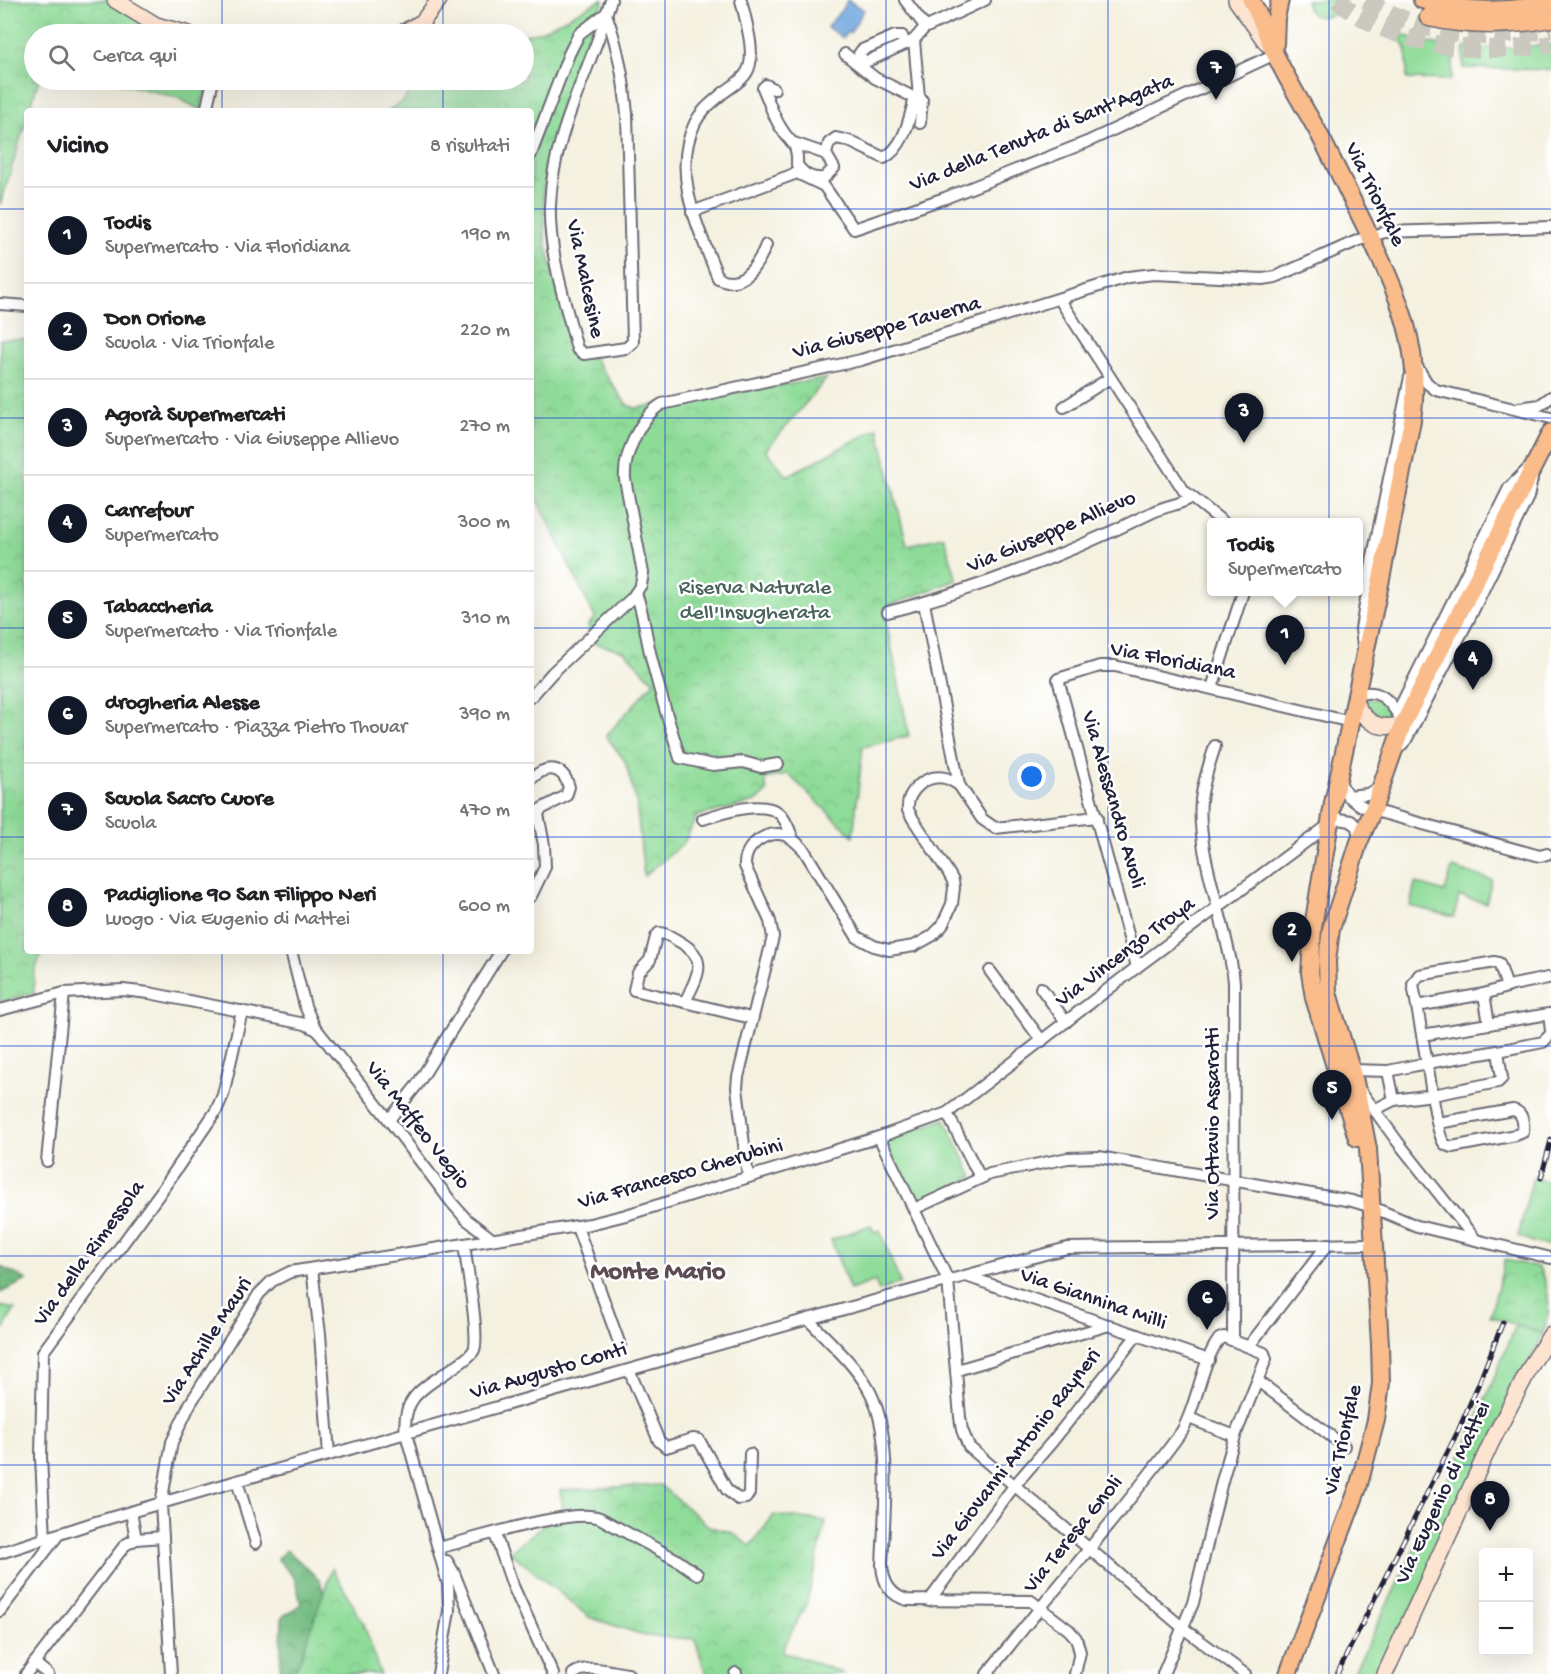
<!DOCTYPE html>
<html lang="it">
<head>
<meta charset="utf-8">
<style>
  :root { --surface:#fff; --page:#f2f2f2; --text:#202124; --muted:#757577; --line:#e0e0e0; --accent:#111827 }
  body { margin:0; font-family:"Gochi Hand",sans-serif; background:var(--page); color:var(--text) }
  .controls { position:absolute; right:18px; bottom:18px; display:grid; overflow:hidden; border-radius:6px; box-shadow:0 6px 24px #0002 }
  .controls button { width:54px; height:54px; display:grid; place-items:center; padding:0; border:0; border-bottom:2px solid var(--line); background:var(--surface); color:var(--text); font:30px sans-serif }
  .you { position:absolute; left:1032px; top:777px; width:21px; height:21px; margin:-15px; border:4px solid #fff; border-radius:50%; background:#1a73e8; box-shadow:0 0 0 9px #1a73e833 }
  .badge { display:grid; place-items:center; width:39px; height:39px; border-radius:50%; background:var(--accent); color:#fff; font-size:20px; font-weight:700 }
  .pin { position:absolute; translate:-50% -50px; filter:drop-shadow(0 2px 3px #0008) }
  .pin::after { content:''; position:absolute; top:32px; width:21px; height:18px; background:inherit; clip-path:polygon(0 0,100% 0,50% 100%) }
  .popup { position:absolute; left:1207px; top:518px; width:156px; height:78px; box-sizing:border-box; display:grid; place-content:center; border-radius:6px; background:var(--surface); filter:drop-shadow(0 2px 4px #0005); font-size:20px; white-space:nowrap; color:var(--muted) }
  .popup b { font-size:22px; color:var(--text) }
  .popup::after { content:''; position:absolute; left:50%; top:100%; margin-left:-12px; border:12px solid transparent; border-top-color:var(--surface) }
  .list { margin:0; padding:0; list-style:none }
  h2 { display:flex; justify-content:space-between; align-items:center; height:78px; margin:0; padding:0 24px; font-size:26px }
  h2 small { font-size:20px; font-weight:400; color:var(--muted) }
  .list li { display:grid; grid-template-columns:39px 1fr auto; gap:18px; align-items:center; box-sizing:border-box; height:96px; padding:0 24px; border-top:2px solid var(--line) }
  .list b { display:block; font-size:22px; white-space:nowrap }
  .list p { margin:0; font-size:20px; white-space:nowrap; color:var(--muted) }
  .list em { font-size:20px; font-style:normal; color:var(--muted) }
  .icon { flex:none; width:33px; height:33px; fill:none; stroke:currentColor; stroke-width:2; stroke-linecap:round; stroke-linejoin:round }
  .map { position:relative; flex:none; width:1551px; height:1674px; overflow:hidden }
  .search { position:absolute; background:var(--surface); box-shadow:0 6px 24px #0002; left:24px; top:24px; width:510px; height:66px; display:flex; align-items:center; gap:15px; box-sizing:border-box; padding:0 21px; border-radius:33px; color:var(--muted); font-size:22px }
  .panel { position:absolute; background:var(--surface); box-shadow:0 6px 24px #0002; left:24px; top:108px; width:510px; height:846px; border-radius:6px }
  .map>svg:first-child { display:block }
</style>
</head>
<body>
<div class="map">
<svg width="1551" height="1674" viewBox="0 0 1551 1674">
  <defs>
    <pattern id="forest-crowns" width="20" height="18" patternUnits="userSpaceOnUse" patternTransform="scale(1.5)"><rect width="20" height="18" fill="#73bc81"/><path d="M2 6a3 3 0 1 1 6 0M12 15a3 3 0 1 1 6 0" fill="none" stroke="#5e986b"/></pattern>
    <pattern id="park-crowns" width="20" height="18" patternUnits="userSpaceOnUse" patternTransform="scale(1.5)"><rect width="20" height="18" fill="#8fdc99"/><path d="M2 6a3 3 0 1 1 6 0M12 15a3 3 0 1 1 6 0" fill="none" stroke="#7bbc85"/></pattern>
  </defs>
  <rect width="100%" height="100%" fill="#fff"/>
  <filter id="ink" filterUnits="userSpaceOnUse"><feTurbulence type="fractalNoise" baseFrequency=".0167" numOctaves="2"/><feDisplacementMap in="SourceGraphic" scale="12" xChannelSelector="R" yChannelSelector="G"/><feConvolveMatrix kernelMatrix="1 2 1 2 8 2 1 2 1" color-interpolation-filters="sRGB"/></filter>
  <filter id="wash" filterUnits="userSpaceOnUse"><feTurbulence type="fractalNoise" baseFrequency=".008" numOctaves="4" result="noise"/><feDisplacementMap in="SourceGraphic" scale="24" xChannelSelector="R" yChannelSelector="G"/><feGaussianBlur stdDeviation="1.35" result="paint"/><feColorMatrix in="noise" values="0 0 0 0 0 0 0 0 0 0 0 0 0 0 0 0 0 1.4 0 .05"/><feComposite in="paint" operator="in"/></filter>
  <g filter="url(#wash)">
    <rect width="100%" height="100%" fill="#f4f1e0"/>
    <g fill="#8fdc99" stroke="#587f6a" stroke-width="1.5">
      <path d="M 1306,0 L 1346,0 C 1340,19 1305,25 1306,0 Z"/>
      <polygon points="1396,32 1424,42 1455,47 1451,80 1407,79 1407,50"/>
      <polygon points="1551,44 1551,70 1463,68 1464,48 1513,48"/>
      <path d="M 1371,699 C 1385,698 1388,710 1390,722 C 1378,718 1369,714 1364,701 Z"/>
      <polygon points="1452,868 1492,880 1486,903 1459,896 1454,917 1410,906 1415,883 1445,892"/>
      <polygon points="945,1119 973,1177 916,1204 884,1140"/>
      <polygon points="871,1225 874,1232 880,1230 900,1283 879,1291 875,1281 850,1290 831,1240"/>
      <polygon points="1516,1325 1543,1334 1382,1674 1353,1674 1471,1434"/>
    </g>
    <g fill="url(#forest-crowns)" stroke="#4a6f5e" stroke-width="1.5">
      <polygon points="0,1266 27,1280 0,1293"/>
      <polygon points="287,1550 320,1580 329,1614 312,1674 280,1674 282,1617 301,1604 295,1579 277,1558"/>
    </g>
    <g fill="url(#park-crowns)" stroke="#587f6a" stroke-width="1.5">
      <polygon points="0,0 110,0 162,34 34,34 34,80 39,80 29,111 27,111 27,118 0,205"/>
      <polygon points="601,0 604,0 581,53 543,188 545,239 573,350 593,357 627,405 636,408 827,378 766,450 787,476 878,428 907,545 944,537 957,580 885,607 886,620 909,736 863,747 853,836 788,774 765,779 767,792 756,802 697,816 684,843 644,876 636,800 625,761 606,736 654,682 624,651 593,643 588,625 595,618 536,496 531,495 531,111 387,111 405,100 411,84 424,80 524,80 524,35 541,31"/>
      <polygon points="109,80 208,80 201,110 178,98"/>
      <polygon points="0,339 27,339 27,951 42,951 34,974 34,993 0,1002"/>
      <polygon points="1533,1177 1551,1183 1551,1245 1538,1244 1518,1236"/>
      <path d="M 1505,1260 L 1538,1267 C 1551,1287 1551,1313 1543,1334 L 1490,1316 Z"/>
      <polygon points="0,1306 15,1309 0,1335"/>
      <polygon points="660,1485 710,1527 731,1532 750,1546 774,1515 826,1521 807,1602 782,1651 846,1674 706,1674 695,1639 646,1636 589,1617 510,1552 563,1509 560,1490"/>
      <polygon points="332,1568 364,1624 380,1674 293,1674 300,1660"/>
    </g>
    <polygon fill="#70a7de" stroke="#49648c" stroke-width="1.5" points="847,0 864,10 850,33 848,31 843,38 827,27 844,7"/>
  </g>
  <g filter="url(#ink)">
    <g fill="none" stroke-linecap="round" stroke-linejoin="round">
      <g stroke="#cac8bf" stroke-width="18" stroke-dasharray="18 9" stroke-linecap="butt">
        <path d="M 1337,0 C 1397,49 1478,55 1551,44"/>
        <path d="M 1366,0 C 1425,37 1484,41 1551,29"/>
      </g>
      <defs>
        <g id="street">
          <path d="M 741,0 C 745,18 757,55 747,72 C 742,81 731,87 723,93 C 713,102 701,110 695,123 C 670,174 700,231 718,278 C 743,290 758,265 766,245"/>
          <polyline points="905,0 924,25 927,27 985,0"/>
          <path d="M 606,14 C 618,46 624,80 627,114 L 633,342 L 626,348 L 584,354 L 577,349 C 566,305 548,251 550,205 C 552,146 578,93 598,39 C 603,26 606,13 611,0"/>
          <polyline points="905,44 902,36 895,36 862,50 859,54 861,59 868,61 914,40"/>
          <polyline points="845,54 875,78 915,98 919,97 914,40 925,27"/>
          <path d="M 774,89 L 766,85 L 763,88 C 769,101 773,116 781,128 C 791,145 798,141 797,165 C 805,175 811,179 824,178 L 834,168 L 826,154 L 829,143 L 836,138 L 849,141 L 884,158 C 905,146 909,119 915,98"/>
          <polyline points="919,97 922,100 920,123"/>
          <polyline points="206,111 213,80"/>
          <polyline points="794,143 826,154"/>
          <polyline points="531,154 569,54 579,34 605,14"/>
          <polyline points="692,212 797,173 824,186 854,229 945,198 1087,142 1275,54"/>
          <polyline points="1060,300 1184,491 1223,522"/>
          <polyline points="0,304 27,306"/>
          <polyline points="1416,365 1427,383 1436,390 1551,418"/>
          <polyline points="1064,407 1110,378"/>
          <polyline points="1519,408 1540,405 1551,397"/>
          <path d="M 636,593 C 643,612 645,629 649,648 C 657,685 669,722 680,758 L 713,765 L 743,762 L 761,767 L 778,764"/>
          <polyline points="924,603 959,785"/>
          <path d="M 888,612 C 980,589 1067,554 1153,512 C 1165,506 1179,505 1191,498"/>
          <polyline points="1363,647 1361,629 1373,556 1410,377"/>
          <polyline points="1212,688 1243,592"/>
          <path d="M 1356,695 C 1378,688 1388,698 1399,716"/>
          <path d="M 531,697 L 552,673 L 632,598 L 641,585 L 643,573 L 625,479 C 623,455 641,416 662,404 L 861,360 L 1128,277 L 1154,274 L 1263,279 L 1275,277 L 1359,240 L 1385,232 L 1551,227"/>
          <polyline points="1397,713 1509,488 1529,468"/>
          <path d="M 1215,746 C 1210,763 1203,781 1201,800 C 1196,857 1228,924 1234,982 L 1233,1340"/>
          <polyline points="1396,751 1406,740 1470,617 1528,497 1532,479"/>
          <path d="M 1339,777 C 1343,794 1353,802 1368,809 L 1540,856 L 1547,854"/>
          <path d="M 531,779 C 547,764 563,766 569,787 L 566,796 L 541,809 L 538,814 L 544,845 L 545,867 L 531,896"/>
          <polyline points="1348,796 1367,794 1380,788"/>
          <path d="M 703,819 C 722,813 763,799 780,814 C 787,821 789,830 793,839"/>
          <path d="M 659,933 C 667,933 673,938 680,942 C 710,959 697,977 685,1002 L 634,990 L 638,973 L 650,960 L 656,937 Z"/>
          <polyline points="291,951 305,1006 314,1026 389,1120 452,1203 466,1219 492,1239"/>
          <polyline points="1137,967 1058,679 1100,666 1115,666 1351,722"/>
          <polyline points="990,971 1042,1041"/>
          <polyline points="1041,988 1066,1022"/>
          <polyline points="1484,994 1513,985 1548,978"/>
          <polyline points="685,1002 751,1018"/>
          <polyline points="1417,1006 1484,994 1489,1024"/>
          <polyline points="0,1010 64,993 123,990 149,993 305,1024 317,1030"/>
          <polyline points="1422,1035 1549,1014 1551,1031"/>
          <polyline points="1498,1051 1543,1042 1551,1034"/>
          <polyline points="1352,1070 1388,1071"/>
          <polyline points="1360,1090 1397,1141 1475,1239"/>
          <path d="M 1394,1100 L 1433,1095 L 1498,1082 L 1502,1078 L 1498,1051 L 1427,1063 C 1430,1077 1437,1136 1444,1143 C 1446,1146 1449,1146 1452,1147 L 1516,1135 L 1523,1132 C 1524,1123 1523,1112 1513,1110 L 1438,1123"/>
          <polyline points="1374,1110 1394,1100 1388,1071 1427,1063 1413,984 1419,975 1495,962 1499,963 1507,987"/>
          <polyline points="947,1113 980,1177"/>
          <polyline points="389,1120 417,1085 501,951"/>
          <polyline points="879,1137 948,1280 960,1417 962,1430 969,1447 1183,1628 1245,1674"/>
          <polyline points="47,1161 64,993"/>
          <path d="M 748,1177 L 737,1088 L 738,1077 L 773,937 L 770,921 L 745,866 C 744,846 765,830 785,835 C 793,838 798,844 804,850 L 857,937 L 874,946 L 889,950 L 914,946 L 932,936 L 942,926 L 952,904 L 954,888 L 953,881 L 948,872 L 913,819 L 908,810 C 906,791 926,774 945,778 C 950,779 954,782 959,785 L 982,819 L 995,828 L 1097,817"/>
          <polyline points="914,1209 990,1174 1068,1158 1099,1157 1352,1201 1372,1207 1417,1226 1551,1258"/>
          <polyline points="577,1227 620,1345"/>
          <polyline points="312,1269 320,1334 329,1455"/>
          <polyline points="966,1276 1209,1360"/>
          <path d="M 808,1319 C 828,1341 853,1362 868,1388 C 894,1433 884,1514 882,1565 C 883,1582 890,1596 908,1600 L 1031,1601 L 1069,1630 L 1076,1638 L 1080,1652 L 1075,1674"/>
          <polyline points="1249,1346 1328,1244"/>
          <polyline points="629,1370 659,1441 666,1447 693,1439 699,1440 727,1490 738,1499 746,1498 749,1493 750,1454"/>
          <polyline points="957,1370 1109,1325"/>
          <polyline points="1258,1381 1344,1446"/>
          <polyline points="237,1481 256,1543"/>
          <polyline points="131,1512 136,1539"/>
          <polyline points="495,1534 513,1586 553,1674"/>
          <polyline points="45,1539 41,1457 43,1352 160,1193 216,1111 223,1095 242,1011"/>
          <path d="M 438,1548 C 471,1540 572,1507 600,1518 L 677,1560 L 697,1574"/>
          <polyline points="0,1553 96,1522 237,1481 808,1319 1067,1248 1374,1244"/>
          <polyline points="447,1561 454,1573 494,1674"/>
          <polyline points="929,1601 1014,1486 1052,1442 1137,1335"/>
          <polyline points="0,1611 58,1535"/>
          <polyline points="34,1663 48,1674"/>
          <polyline points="26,1674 125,1545 136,1539 163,1537"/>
          <polyline points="171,1674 161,1504 172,1442 190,1404 259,1294 272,1281 290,1272 590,1224 626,1215 879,1137 947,1113 968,1097 1137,967 1330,824 1339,819 1351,821 1357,827 1359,839"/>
          <path d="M 438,1674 L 449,1611 L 448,1584 L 406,1434 C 400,1394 430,1385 457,1365 C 463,1361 470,1357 474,1350 C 480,1336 466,1263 464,1244"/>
          <path d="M 573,1674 C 587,1663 611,1672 628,1674"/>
          <polyline points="735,1674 736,1673"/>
          <path d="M 987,1674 C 1051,1592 1121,1515 1182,1431 C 1198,1403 1200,1366 1219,1339 L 1224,1337 L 1264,1353 L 1266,1359 L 1235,1436 L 1189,1418"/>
          <polyline points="1163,1674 1193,1603 1222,1481 1235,1436"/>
        </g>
        <g id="secondary">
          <polyline points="115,0 156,25 189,34"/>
          <polyline points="1236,0 1267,44"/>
          <polyline points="400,34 422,22 439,0"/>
          <path d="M 1355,702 C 1366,724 1380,731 1403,724"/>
          <polyline points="1385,1674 1491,1443 1533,1362 1551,1334"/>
        </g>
        <g id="primary">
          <path d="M 1251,0 C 1261,18 1267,36 1275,54 C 1287,80 1303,105 1317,130 C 1335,164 1351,198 1368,232 C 1398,295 1423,348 1412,420 L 1381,579 L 1333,803 L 1313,927 L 1310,973 L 1314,998 L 1357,1138"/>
          <path d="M 1422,0 C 1463,12 1509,13 1551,2"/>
          <polyline points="1275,44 1276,18 1280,0"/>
          <polyline points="1288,1674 1358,1488 1376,1420 1381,1383 1380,1344 1368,1149 1355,1082 1328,993 1327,961 1331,929 1359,842 1373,810 1403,724 1551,432"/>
        </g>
        <path id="highway" d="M 1429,17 C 1469,26 1510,26 1551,18"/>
      </defs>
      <use href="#street" stroke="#6c6a75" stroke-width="14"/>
      <use href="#secondary" stroke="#6c6a75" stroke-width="18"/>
      <use href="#primary" stroke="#6c6a75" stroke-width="20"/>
      <use href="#highway" stroke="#6c6a75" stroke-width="21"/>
      <use href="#street" stroke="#fff" stroke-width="10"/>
      <use href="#secondary" stroke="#fde4d1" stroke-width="15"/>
      <use href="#primary" stroke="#fabc8b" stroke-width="16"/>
      <use href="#highway" stroke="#fabc8b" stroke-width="18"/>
      <defs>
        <g id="rail">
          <polyline points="1541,1178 1551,1140"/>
          <polyline points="1337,1674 1458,1431 1479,1383 1503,1322"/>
        </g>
      </defs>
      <use href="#rail" stroke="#22223b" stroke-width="5"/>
      <use href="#rail" stroke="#fff" stroke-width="3" stroke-dasharray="9" stroke-linecap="butt"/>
    </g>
  </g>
  <path fill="none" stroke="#1d4ed8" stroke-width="1.5" stroke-opacity="0.55" d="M 222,0 L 222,34M 443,0 L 443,34M 665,0 L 665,1674M 886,0 L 886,1674M 1108,0 L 1108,1674M 1329,0 L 1329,1674M 222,80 L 222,111M 443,80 L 443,111M 0,209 L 27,209M 531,209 L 1551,209M 0,418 L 27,418M 531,418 L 1551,418M 0,628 L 27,628M 531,628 L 1551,628M 0,837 L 27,837M 531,837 L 1551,837M 222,951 L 222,1674M 443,951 L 443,1674M 0,1046 L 1551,1046M 0,1256 L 1551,1256M 0,1465 L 1551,1465"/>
  <g text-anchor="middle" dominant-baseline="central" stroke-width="5" stroke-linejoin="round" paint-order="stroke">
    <g font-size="22" fill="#22223b" stroke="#fff">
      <text transform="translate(1042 134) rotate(-22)">Via della Tenuta di Sant'Agata</text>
      <text transform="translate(1374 195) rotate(64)">Via Trionfale</text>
      <text transform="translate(584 279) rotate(78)">Via Malcesine</text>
      <text transform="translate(887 329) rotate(-15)">Via Giuseppe Taverna</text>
      <text transform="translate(1052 533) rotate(-23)">Via Giuseppe Allievo</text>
      <text transform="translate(1173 662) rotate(11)">Via Floridiana</text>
      <text transform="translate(1112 800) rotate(74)">Via Alessandro Avoli</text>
      <text transform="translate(1126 953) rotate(-37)">Via Vincenzo Troya</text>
      <text transform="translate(1214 1123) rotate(-90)">Via Ottavio Assarotti</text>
      <text transform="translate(417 1126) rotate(52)">Via Maffeo Vegio</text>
      <text transform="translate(681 1175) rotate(-16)">Via Francesco Cherubini</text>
      <text transform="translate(90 1254) rotate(-54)">Via della Rimessola</text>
      <text transform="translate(1093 1300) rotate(19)">Via Giannina Milli</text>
      <text transform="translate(208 1342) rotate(-57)">Via Achille Mauri</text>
      <text transform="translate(549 1372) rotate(-16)">Via Augusto Conti</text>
      <text transform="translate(1344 1440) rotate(-77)">Via Trionfale</text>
      <text transform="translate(1017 1455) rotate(-52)">Via Giovanni Antonio Rayneri</text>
      <text transform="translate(1444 1493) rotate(-65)">Via Eugenio di Mattei</text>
      <text transform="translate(1074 1535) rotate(-51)">Via Teresa Gnoli</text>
    </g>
    <g font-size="22" fill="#48635c" stroke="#fff">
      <text x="755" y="589">Riserva Naturale<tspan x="755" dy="25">dell'Insugherata</tspan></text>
    </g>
    <g font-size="26" font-weight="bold" fill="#5d4b53" stroke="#fff">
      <text x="658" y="1273">Monte Mario</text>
    </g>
  </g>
</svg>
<div class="controls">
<button>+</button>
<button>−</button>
</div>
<div class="you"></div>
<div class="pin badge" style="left:1285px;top:665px">1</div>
<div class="popup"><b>Todis</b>Supermercato</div>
<div class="pin badge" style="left:1292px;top:962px">2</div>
<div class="pin badge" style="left:1244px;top:443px">3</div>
<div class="pin badge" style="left:1473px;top:690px">4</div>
<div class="pin badge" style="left:1332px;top:1120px">5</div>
<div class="pin badge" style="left:1207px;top:1330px">6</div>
<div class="pin badge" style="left:1216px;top:100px">7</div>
<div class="pin badge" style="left:1490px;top:1531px">8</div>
<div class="search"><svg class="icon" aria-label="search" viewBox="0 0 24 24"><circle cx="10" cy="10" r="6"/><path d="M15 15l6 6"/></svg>Cerca qui</div>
<section class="panel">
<h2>Vicino<small>8 risultati</small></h2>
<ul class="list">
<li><span class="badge">1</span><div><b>Todis</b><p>Supermercato · Via Floridiana</p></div><em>190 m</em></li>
<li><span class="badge">2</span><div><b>Don Orione</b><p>Scuola · Via Trionfale</p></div><em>220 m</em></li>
<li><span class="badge">3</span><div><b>Agorà Supermercati</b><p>Supermercato · Via Giuseppe Allievo</p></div><em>270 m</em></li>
<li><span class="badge">4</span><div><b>Carrefour</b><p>Supermercato</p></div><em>300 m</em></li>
<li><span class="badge">5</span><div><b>Tabaccheria</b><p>Supermercato · Via Trionfale</p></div><em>310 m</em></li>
<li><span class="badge">6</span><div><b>drogheria Alesse</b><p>Supermercato · Piazza Pietro Thouar</p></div><em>390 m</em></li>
<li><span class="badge">7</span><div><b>Scuola Sacro Cuore</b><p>Scuola</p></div><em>470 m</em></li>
<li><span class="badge">8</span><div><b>Padiglione 90 San Filippo Neri</b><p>Luogo · Via Eugenio di Mattei</p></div><em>600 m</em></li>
</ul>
</section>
</div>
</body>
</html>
